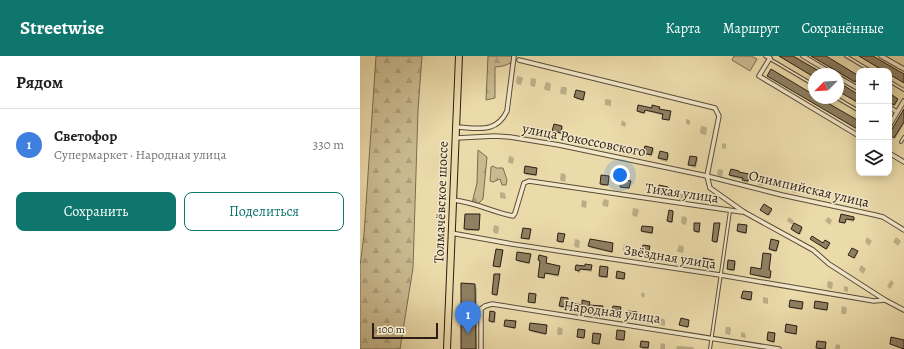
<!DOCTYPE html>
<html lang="ru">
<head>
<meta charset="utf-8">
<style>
  :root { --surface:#fff; --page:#f6f6f6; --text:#222; --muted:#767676; --line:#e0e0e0; --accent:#0f766e }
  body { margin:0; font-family:Alegreya,serif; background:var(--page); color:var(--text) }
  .controls { position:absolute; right:12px; top:12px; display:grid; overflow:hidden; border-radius:8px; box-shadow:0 2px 10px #0003 }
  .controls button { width:36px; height:36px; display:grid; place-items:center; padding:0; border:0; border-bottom:1px solid var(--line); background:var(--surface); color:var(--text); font:20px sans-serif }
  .compass { position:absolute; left:448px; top:12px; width:36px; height:36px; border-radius:50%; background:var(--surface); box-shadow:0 2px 10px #0003; rotate:246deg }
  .scale { position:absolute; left:12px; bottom:10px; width:66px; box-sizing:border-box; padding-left:4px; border:2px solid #2b1e14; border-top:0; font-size:11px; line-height:14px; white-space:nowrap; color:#2b1e14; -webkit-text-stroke:3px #f2e7c8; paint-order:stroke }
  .you { position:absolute; left:260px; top:119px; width:14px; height:14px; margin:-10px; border:3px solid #fff; border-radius:50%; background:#1a73e8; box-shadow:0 0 0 6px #1a73e833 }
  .badge { display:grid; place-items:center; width:26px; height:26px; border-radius:50%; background:var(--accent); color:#fff; font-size:13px; font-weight:700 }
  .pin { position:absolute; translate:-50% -33px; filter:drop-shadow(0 1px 2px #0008) }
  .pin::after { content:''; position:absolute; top:21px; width:14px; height:12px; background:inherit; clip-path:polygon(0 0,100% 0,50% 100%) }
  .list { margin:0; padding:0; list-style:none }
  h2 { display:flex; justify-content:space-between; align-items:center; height:52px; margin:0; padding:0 16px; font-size:17px }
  h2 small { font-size:13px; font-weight:400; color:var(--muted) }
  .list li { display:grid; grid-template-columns:26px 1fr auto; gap:12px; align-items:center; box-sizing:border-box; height:72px; padding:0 16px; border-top:1px solid var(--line) }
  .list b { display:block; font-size:15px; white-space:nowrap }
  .list p { margin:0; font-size:13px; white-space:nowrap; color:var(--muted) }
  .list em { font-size:13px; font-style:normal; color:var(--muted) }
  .actions { display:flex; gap:8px; padding:12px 16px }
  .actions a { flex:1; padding:9px 0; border:1px solid var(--accent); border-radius:8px; text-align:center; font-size:14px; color:var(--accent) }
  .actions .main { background:var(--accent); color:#fff }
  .icon { flex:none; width:22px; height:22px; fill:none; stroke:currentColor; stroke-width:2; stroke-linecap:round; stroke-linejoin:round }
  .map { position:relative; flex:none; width:544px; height:293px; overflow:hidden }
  header { display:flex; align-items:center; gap:24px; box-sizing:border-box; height:56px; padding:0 20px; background:var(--accent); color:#fff }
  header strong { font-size:19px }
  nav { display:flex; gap:22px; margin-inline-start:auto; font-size:14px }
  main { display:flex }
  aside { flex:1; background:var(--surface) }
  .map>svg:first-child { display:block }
</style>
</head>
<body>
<header>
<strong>Streetwise</strong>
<nav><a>Карта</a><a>Маршрут</a><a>Сохранённые</a></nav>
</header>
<main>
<aside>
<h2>Рядом<small></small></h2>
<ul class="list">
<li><span class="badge" style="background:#3f7fe0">1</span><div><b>Светофор</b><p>Супермаркет · Народная улица</p></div><em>330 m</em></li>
</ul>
<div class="actions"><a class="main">Сохранить</a><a>Поделиться</a></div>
</aside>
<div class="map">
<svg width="544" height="293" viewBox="0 0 544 293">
  <defs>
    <pattern id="forest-firs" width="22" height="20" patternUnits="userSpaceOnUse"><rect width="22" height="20" fill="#caba90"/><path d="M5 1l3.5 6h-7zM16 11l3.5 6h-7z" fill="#ae9f7b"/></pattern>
  </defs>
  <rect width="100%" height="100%" fill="#ebdaaa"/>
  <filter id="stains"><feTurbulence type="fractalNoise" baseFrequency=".005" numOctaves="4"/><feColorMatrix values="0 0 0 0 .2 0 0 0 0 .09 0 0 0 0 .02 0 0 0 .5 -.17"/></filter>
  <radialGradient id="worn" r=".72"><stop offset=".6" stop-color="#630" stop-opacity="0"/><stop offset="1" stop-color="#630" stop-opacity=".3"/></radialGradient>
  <polygon fill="#caba90" stroke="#7a6c52" points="374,0 391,0 397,3 390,15 372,4"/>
  <g fill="url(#forest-firs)" stroke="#7a6c52">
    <polygon points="16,0 62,0 58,54 53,212 40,293 0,293 0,210 4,178"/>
    <polygon points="128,0 152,0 151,7 143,10 135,11 135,42 126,44"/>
    <polygon points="118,94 127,101 123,143 117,149 112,147 117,127"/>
    <polygon points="133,110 136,112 143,112 147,124 146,129 142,129 140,123 133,126 130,125 131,111"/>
  </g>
  <g fill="#0003">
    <polygon points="418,0 431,0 462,18 454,18 454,21"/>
    <polygon points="451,0 464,0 499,21 499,29"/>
    <polygon points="498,0 511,0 544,19 544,27 529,18 529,15 523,15"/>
    <polygon points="157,20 162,21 163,23 161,29 157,28 156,26"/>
    <polygon points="408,20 454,40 454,42 457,42 499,67 499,74"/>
    <polygon points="171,22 176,23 176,25 175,31 171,30 170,28"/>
    <polygon points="186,26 190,27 191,29 190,35 185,34 184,32"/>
    <polygon points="478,28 499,40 499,48 478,35"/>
    <polygon points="201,31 206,31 207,33 206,39 201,38 200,37"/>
    <polygon points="224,37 225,39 224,45 216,43 216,41"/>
    <polygon points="529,39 538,45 535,50 529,46"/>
    <polygon points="245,43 251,44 251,50 245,49"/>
    <polygon points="299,52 300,54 310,56 311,58 310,65 304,64 304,60 286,55 285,58 279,57 278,55"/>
    <polygon points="544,55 544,68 535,83 530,78"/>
    <polygon points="326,63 330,64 330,69 326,68"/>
    <polygon points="262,64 266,67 265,71 261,69"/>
    <polygon points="341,70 346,71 347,72 346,79 341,78 340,76"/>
    <polygon points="202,71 203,72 201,78 194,76 193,75"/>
    <polygon points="362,87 366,88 366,93 362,92"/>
    <polygon points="285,91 293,93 294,95 292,100 285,98 284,96"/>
    <polygon points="308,98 309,100 307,106 300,104 299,102"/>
    <polygon points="149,100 153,101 154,103 153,108 149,107 148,106"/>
    <polygon points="331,101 337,102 338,104 336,112 330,110 329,109"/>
    <polygon points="176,113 177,120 166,119 165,117"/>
    <polygon points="358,113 363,114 363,116 362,121 358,120 357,119"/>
    <polygon points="201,117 205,118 206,120 205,126 201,125 200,123"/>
    <polygon points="370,119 389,119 390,121 388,127 384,126 383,124 371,121"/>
    <polygon points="248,121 248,130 242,130 241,128"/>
    <polygon points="399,122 404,123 405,125 403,130 399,129 398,128"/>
    <polygon points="416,124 420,125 421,126 420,132 416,131 415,129"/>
    <polygon points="270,126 270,133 262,132 261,130"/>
    <polygon points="432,128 436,129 437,131 436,137 432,136 431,134"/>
    <polygon points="308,132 307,139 300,138 299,136"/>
    <polygon points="140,136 145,137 146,143 140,142"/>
    <polygon points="320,138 324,138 325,140 324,145 319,145 319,143"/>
    <polygon points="244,143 248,144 249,145 248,151 243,150 242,148"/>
    <polygon points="222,144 226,145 227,146 226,152 222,151 221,150"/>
    <polygon points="273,152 278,153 279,155 277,161 273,160 272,158"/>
    <polygon points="401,154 411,154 412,155 409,160"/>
    <polygon points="313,156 314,157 312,167 309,167 308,165"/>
    <polygon points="119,159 119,175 106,175 105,173"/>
    <polygon points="481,159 494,162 494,166 486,164 485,168 481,167"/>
    <polygon points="322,160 326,161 327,163 326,169 322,168 321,166"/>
    <polygon points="429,161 433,164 434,165 433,167 442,172 443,174 440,179 433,175 432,173 434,169 428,166 427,164"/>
    <polygon points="468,161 472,164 470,169 465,165"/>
    <polygon points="340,168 340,177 336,177 335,175"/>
    <polygon points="359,168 360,170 357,187 354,187 353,185"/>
    <polygon points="134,169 138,170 139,172 138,178 134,177 133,175"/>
    <polygon points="387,170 387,178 379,177 378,175"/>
    <polygon points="293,172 293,178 283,177 282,175"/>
    <polygon points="170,174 171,176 170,184 163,183 162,182"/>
    <polygon points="204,179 204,187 199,187 198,185"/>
    <polygon points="507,181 512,185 509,190 505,186"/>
    <polygon points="536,181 541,185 538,190 533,186"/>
    <polygon points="215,183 219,184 220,186 219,192 215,191 214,189"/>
    <polygon points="451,183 463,188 469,188 470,189 467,194"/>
    <polygon points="418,186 419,188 417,196 411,195 410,193"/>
    <polygon points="253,188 253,197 230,192 229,190"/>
    <polygon points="264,188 268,189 269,191 268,197 264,196 263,194"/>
    <polygon points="319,189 323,190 324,192 323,197 318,196 317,195"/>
    <polygon points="289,191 289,200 283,199 282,197"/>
    <polygon points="143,195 143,196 140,212 135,211 134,210"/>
    <polygon points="497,196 498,197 495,203 489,199"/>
    <polygon points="158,197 170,199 170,208 158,206 157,204"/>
    <polygon points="410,199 411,201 409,215 411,217 410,223 392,219 391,218 401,214"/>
    <polygon points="187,202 187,209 199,211 200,212 199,221 185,218 185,223 180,222 179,204"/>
    <polygon points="353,205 353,212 344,211 343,209"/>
    <polygon points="375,206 376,208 374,215 369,215 368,213"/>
    <polygon points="501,209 506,213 503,218 499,214"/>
    <polygon points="217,210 225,212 231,210 232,216 221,214 220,217 217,216"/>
    <polygon points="248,212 248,222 241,222 240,220"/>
    <polygon points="265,218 265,224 258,223 257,221"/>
    <polygon points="139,219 140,221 137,240 134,240 133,238"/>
    <polygon points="531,224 534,227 530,233 527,230"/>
    <polygon points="468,225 472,226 473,227 472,233 468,232 467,230"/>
    <polygon points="115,229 117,233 117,293 102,293"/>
    <polygon points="484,230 488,231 488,236 484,235"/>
    <polygon points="282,236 285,238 284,242 281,240"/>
    <polygon points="391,237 391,245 383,244 382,242"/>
    <polygon points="403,241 408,242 408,248 403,247"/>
    <polygon points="207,243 208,247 222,250 229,247 230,250 242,251 243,257 217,255 217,257 212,256 212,253 201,252 201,250"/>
    <polygon points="442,247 442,254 431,252 430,251"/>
    <polygon points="467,248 467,255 456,253 455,251"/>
    <polygon points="482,250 486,251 487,253 486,258 482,258 481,256"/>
    <polygon points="260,252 260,262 253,262 252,260"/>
    <polygon points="131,256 135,257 136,258 135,267 131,267 130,265"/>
    <polygon points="277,257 277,260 289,261 290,268 269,264 268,262"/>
    <polygon points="300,262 304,263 305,264 305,270 300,269 299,268"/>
    <polygon points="328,265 328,272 321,270 320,269"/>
    <polygon points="155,266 155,273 146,271 145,270"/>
    <polygon points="186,270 186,279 171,276 170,274"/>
    <polygon points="427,270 437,271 437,279 427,277"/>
    <polygon points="198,271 202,272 203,274 202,279 198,279 197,277"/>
    <polygon points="366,271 370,271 371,273 370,279 366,278 365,276"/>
    <polygon points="224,275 224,283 219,282 218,281"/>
    <polygon points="264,276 264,285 258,285 257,283"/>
    <polygon points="381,276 385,277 386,282 381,281"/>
    <polygon points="414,278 414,287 409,286 408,284"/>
    <polygon points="240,279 240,289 234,288 233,287"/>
    <polygon points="289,287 289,293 282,293 281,291"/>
    <polygon points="301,287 305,288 305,293 300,293"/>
    <polygon points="466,287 466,293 458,293 457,292"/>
    <polygon points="476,288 480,289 480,293 475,293"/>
    <polygon points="317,290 333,291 334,293 316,293"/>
  </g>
  <g fill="#8f8062" stroke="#2b1e14">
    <polygon points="419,0 433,0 464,18 454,18 454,21"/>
    <polygon points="451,0 466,0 499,20 495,26"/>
    <polygon points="499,0 513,0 544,18 544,27 529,18 529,15 524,15"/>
    <polygon points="411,13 454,39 454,42 459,42 499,65 499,74 407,20"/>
    <polygon points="478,26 499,39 499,47 478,35"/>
    <polygon points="216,34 225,36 223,44 214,41"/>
    <polygon points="529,37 538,43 534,49 529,46"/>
    <polygon points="278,49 292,52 292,49 300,51 299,53 311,55 309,64 302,63 303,58 285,54 284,57 277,55"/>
    <polygon points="544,53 544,66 534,82 529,78"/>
    <polygon points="194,68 202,70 201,77 192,75"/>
    <polygon points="285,90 293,92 291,99 283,97"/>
    <polygon points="300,95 308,97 307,104 298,102"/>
    <polygon points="330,100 337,101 335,110 328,109"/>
    <polygon points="165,110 177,112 176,119 164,117"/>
    <polygon points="371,113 379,115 379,116 389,118 388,125 382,124 383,122 369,119"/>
    <polygon points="241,119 249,120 248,129 240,128"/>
    <polygon points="261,123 271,125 269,132 260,131"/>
    <polygon points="299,129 308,131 307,138 298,136"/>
    <polygon points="404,148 412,153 408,159 400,154"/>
    <polygon points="309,154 313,155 312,166 307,165"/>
    <polygon points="105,158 120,158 119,174 104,173"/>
    <polygon points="481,158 494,161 494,164 486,163 485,167 479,166"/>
    <polygon points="334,167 340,167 339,176 334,175"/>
    <polygon points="354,167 360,167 357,186 352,185"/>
    <polygon points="434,167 442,171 439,178 431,173"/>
    <polygon points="378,168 387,169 386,177 377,175"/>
    <polygon points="282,170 293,171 292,177 281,175"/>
    <polygon points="163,172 171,173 169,183 161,182"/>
    <polygon points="198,177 205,178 203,186 197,185"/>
    <polygon points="452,180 463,187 465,184 470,187 466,193 450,183"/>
    <polygon points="230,183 253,187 252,196 228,190"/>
    <polygon points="411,183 419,185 416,195 409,193"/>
    <polygon points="283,189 290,190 288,199 281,198"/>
    <polygon points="492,192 498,195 494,202 488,199"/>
    <polygon points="136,193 143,194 140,211 133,210"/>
    <polygon points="157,196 171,198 169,207 156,204"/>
    <polygon points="403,197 411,198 409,214 411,215 410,222 390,218 391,211 401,213"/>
    <polygon points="179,199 187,201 186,207 200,210 198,219 185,217 184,222 178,221 180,205 178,204"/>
    <polygon points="343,202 354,204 353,211 342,209"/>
    <polygon points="368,204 375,205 374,214 367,213"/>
    <polygon points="225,208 232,209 231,214 220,213 219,215 215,214 216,209 225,210"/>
    <polygon points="240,210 248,211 247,221 239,220"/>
    <polygon points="257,215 265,217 264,223 256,222"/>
    <polygon points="134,218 140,218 137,239 132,238"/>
    <polygon points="101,227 115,228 116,293 101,293"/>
    <polygon points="383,235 392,236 391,244 381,242"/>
    <polygon points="169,237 176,238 175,247 168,246"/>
    <polygon points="201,241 208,242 208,246 222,249 222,244 230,246 229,249 243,250 242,256 217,253 216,256 210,255 211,252 199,250"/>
    <polygon points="430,244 443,246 442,253 429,251"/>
    <polygon points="455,245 468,247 467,254 454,252"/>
    <polygon points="253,250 261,251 259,261 251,260"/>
    <polygon points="130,255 135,256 134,266 129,265"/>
    <polygon points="268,255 277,256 277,259 290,260 289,266 267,262"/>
    <polygon points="321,262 329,264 328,271 319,269"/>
    <polygon points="145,264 156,265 155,272 144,270"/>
    <polygon points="170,267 187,269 186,278 169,274"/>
    <polygon points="426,268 437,270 436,278 425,276"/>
    <polygon points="218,273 225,274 224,282 217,281"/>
    <polygon points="257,274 265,275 264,284 256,283"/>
    <polygon points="408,276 415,277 414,286 407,284"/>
    <polygon points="233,277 241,278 239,288 232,287"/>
    <polygon points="531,281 544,284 544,293 530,288"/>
    <polygon points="281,285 289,286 288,292 280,291"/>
    <polygon points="457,285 466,286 465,293 456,292"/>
  </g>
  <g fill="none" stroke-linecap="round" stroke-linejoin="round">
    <defs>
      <g id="lane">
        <polyline points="486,0 511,15"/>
        <polyline points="410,3 454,29"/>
        <polyline points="529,25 544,34"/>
        <polyline points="477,42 499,55"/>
        <polyline points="541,86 544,81"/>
        <polyline points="350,293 370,155"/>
      </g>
      <g id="street">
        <polyline points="406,0 410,2 399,20 499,80"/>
        <polyline points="443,0 473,18"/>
        <polyline points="521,0 544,13"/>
        <polyline points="159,4 355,52 359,60 347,120 350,132 384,156 453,194 469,208 525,244 544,254"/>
        <polyline points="478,21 499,33"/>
        <polyline points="529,51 537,56"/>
        <polyline points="529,70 544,45"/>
        <path d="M 96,71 C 118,72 136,78 147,55 L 154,0"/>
        <polyline points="96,82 135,80 150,81 199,89 347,120 422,139 515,159 523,161 544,174"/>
        <polyline points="529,97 544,106"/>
        <path d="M 93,144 C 115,146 132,156 153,160 L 155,157 L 164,127 L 169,125 L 382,156"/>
        <polyline points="91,177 152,188 360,219 514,245 525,244"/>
        <polyline points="121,293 121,253 125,250 132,248 419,293"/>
      </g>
      <polyline id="primary" points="87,293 99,0"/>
    </defs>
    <use href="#lane" stroke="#5b4d3a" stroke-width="4"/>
    <use href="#street" stroke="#5b4d3a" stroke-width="5.5"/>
    <use href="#primary" stroke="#2b1e14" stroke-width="8"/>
    <use href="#lane" stroke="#f2e7c8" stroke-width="2"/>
    <use href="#street" stroke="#f2e7c8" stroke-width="3.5"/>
    <use href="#primary" stroke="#ebdaaa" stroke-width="6"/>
  </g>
  <g text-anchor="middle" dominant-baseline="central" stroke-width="3" stroke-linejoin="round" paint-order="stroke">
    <g font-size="14" fill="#2b1e14" stroke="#f2e7c8">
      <text transform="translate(224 84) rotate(11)">улица Рокоссовского</text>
      <text transform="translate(449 133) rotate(13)">Олимпийская улица</text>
      <text transform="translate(322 137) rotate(8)">Тихая улица</text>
      <text transform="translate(81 146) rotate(-88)">Толмачёвское шоссе</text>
      <text transform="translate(310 201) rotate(9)">Звёздная улица</text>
      <text transform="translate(252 256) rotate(8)">Народная улица</text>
    </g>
  </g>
  <rect width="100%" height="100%" filter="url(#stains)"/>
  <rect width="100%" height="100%" fill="url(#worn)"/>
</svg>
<div class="controls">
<button>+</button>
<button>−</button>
<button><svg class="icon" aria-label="layers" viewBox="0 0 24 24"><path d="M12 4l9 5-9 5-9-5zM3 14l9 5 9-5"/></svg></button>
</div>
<svg class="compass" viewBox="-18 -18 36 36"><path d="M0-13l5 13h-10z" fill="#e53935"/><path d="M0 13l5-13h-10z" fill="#767676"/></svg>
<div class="scale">100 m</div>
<div class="you"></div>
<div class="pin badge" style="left:108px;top:278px;background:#3f7fe0">1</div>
</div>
</main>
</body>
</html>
